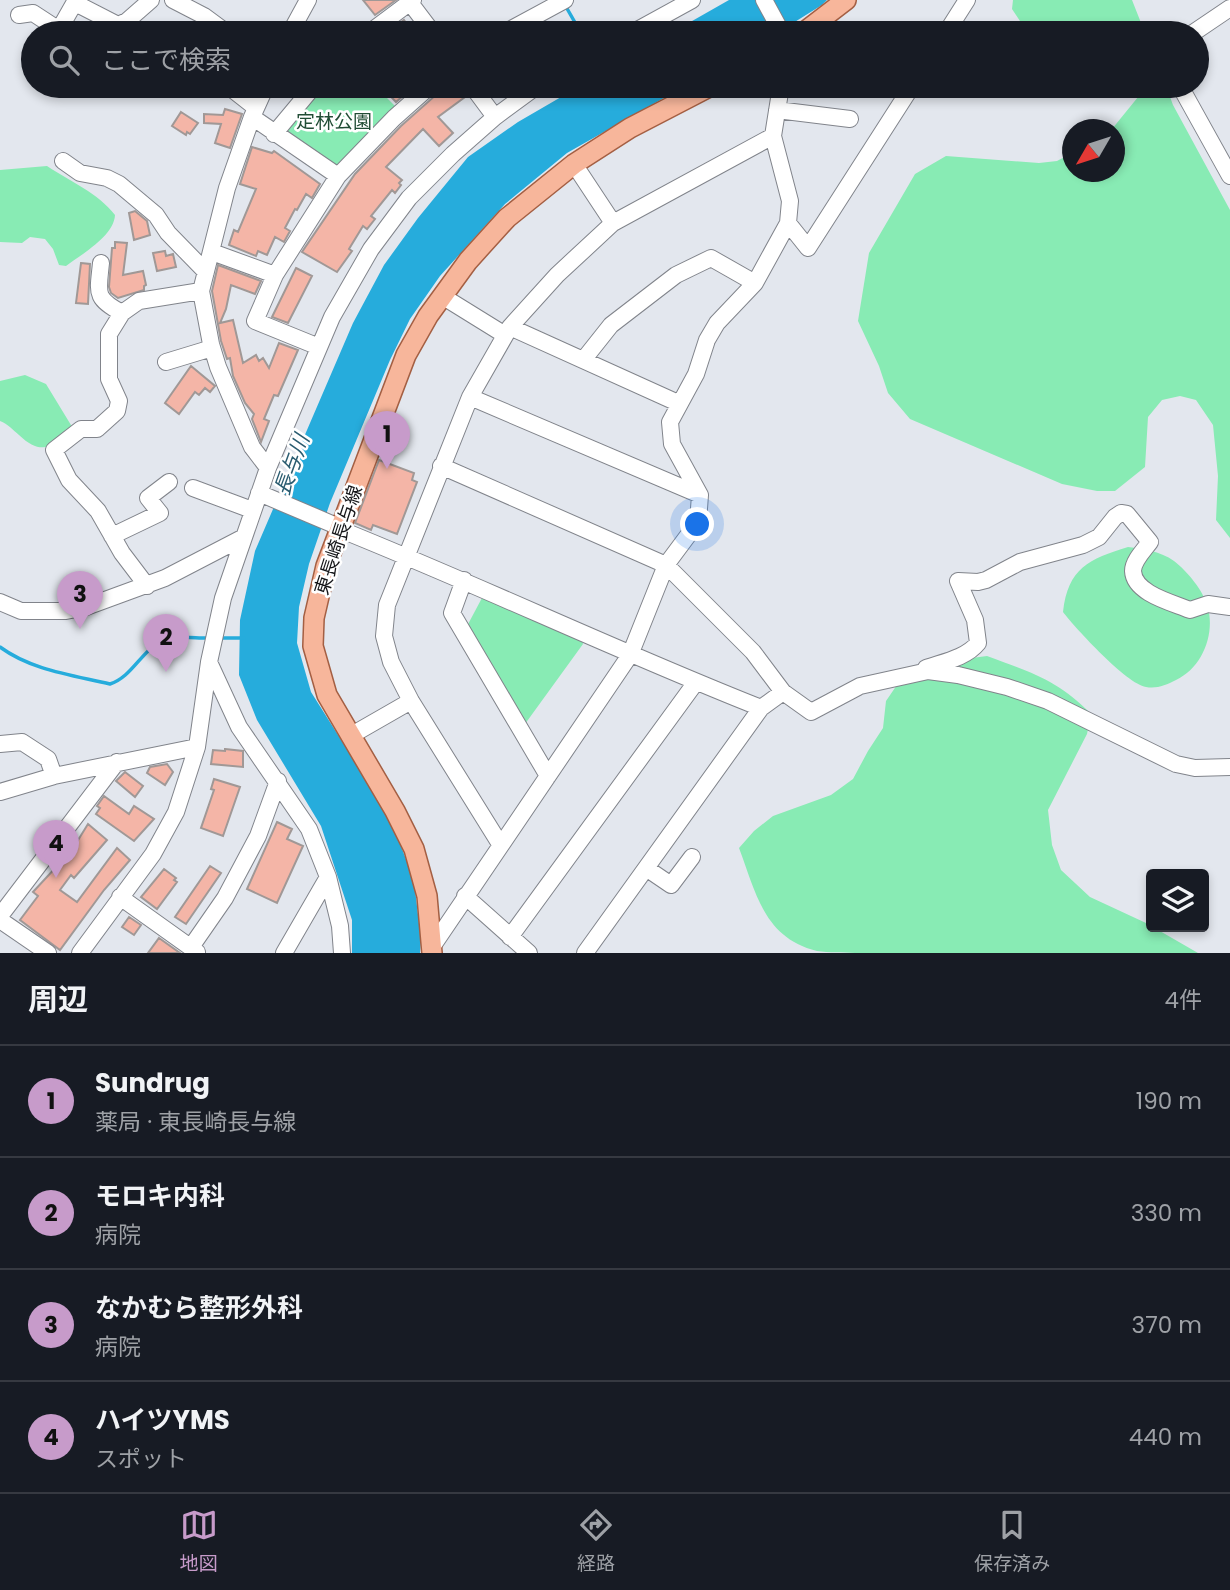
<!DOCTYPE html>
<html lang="ja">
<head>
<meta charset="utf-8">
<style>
	:root { --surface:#171b24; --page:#20242c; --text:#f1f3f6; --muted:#9ea1a6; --line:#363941; --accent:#c79bca }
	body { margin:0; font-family:Poppins,"Noto Sans JP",sans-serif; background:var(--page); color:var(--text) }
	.controls { position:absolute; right:21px; bottom:21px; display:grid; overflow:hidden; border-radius:7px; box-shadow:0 4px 10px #0003 }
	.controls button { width:63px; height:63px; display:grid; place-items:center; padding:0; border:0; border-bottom:2px solid var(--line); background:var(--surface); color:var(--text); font:35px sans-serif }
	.compass { position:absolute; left:1062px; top:119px; width:63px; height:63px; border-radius:50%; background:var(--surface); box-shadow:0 4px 10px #0003; rotate:231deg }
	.you { position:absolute; left:698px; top:525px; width:24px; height:24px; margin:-18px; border:5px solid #fff; border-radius:50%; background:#1a73e8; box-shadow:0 0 0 10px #1a73e833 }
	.badge { display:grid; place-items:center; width:46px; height:46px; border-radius:50%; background:var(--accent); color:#111; font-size:23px; font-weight:700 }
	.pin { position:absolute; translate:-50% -58px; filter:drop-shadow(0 2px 4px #0008) }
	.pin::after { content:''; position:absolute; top:37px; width:24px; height:21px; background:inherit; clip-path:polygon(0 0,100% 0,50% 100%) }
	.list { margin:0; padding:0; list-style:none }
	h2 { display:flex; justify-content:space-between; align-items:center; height:91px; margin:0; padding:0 28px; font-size:30px }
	h2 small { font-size:23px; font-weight:400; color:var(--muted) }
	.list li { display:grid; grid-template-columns:46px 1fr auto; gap:21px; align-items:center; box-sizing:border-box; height:112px; padding:0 28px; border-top:2px solid var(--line) }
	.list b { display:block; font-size:26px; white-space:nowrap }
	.list p { margin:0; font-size:23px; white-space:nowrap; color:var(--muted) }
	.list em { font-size:23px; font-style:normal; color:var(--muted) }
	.icon { flex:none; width:38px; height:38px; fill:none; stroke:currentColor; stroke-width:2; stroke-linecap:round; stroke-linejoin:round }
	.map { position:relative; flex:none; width:1230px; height:953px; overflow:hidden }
	.search { position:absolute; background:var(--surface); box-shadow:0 4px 10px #0003; left:21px; right:21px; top:21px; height:77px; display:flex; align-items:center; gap:18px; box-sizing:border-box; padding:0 24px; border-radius:38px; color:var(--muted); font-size:26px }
	.sheet { height:539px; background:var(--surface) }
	nav { display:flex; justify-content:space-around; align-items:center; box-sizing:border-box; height:98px; border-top:2px solid var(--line); background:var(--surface); font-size:19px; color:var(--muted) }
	nav a { display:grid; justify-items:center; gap:4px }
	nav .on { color:var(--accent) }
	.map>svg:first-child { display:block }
</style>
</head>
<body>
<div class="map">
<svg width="1230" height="953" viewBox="0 0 1230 953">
	<rect width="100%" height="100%" fill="#e3e7ee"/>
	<path fill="#88ebb4" d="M1013 0H1132L1145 33H1028L1012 9Z
		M322 86H350L355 91 362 86H375L396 107 338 169 286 135 287 126Z
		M1147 86H1166L1173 105 1230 210V538L1216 520 1218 476 1213 425 1196 400 1180 396 1162 400 1148 417 1145 467 1115 491H1097L1062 484 910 419 888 393 879 366 858 321 869 253 915 174 946 156 1039 163 1057 161 1072 153V172H1114V130L1112 129Z
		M47 166C71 182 98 193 115 215 114 236 82 254 66 266L59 265 53 249 45 239 30 237 22 243 0 242V170Z
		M25 375 46 384 74 430C53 446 42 457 19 435 13 430 8 424 0 421V381Z
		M1128 547C1144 549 1160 551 1174 561 1187 571 1204 591 1208 608 1215 635 1202 668 1176 680 1166 685 1157 689 1146 687 1127 684 1076 629 1063 612 1068 568 1089 559 1128 547Z
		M483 596 582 640 583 644 525 724 466 628Z
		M987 656C1030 672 1058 680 1091 714L1087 734 1048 810 1052 845 1061 870 1090 897 1146 923 1198 953H855C843 952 829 953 817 951 764 938 756 893 739 848L754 831 773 816 831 795 853 779 868 751 883 728 886 701 901 679 934 663Z"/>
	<path fill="#26acdc" d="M729 0H827L822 5 777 33H671Z
		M580 86H685L567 153 505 204 440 276 410 319 390 360 330 503 309 564 299 607 297 643 311 692 391 819 414 881 421 940 420 953H352V920L321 826 257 720 239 675 240 620 255 551 353 323 384 265 418 218 468 157 518 122Z"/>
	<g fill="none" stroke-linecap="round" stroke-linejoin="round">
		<path stroke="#26acdc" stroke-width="3.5" d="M565 5 581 33
			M222 638H244
			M0 647C31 670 72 675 110 684 132 677 141 651 162 641 175 635 192 638 207 638"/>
	</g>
	<path fill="#f4b5a7" stroke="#a09896" stroke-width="2" d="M363 0H396L375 15Z
		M404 20 414 33H386Z
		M381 86H410L412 88 396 102Z
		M440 86H457L465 97 438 117 453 133 439 146 423 129 386 167 402 180 399 183 401 185 395 193 392 190 371 216 375 219 367 229 363 226 349 249 352 251 337 272 302 252 355 174 401 126 437 94Z
		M225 109 242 114 230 148 215 143 221 124 204 123V114L223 115Z
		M181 112 198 123 190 134 187 132 186 135 172 126Z
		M252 147 272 153 274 151 320 184 312 198 306 194 297 210 295 209 285 228 290 231 284 242 275 237 267 255 258 251 256 256 229 245 234 230 238 232 256 189 240 184Z
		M135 211 147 221 150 235 134 240 129 213Z
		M115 242 127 243 123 275 143 271 146 285 144 286V290L118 298 111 293 109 287 112 248H115Z
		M165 251 166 256 173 254 176 267 157 271 153 253Z
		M81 263 90 264 88 304 76 303Z
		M218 265 261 281 255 294 231 285 226 309 220 323 233 320 243 363 256 355 259 361 263 358 269 368 279 343 298 350 278 396 274 395 264 419 269 421 261 442 252 419 254 414 245 403 233 376 230 358 227 359 221 341 212 291Z
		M296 268 312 276 288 323 272 317Z
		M191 366 215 386 210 392 205 388 199 395 195 392 179 414 165 403Z
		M379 460 414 473 412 480 417 482 397 534 373 525 371 530 355 523Z
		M225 749 243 751V767L211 764 213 750 225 751Z
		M167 764 173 772 165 785 147 773 150 767Z
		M125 772 143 786 135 797 116 781Z
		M214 779 240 787 223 836 201 828 214 790 211 789Z
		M104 796 129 814 134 806 154 819 134 841 96 814 100 808 97 806Z
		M277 822 292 829 287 839 303 846 277 903 247 889Z
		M88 824 107 840 74 878 71 875 60 890 77 902 117 848 130 860 104 890 60 950 20 920 38 896 33 892 72 850Z
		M210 866 221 873 186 924 175 917Z
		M164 869 176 878 174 880 177 882 157 909 141 897Z
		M129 917 141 925 134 935 122 927Z
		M159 938 180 953H148Z"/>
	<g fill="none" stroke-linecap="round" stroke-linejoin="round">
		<g stroke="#81848b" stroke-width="18">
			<path id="minor" d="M173 0 204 16 227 33
				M408 0 433 33
				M764 0 782 33
				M75 3 118 25 127 21 151 0
				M19 15 33 13 59 30 76 0
				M290 33 308 0
				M369 33 413 0
				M504 33 565 0
				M632 33 692 0
				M946 33 967 0
				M1193 33 1230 8
				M228 86 256 108
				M266 86 252 117 227 188 201 291 211 344 218 367 252 447 268 468
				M472 86 495 117
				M1180 86 1230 176
				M777 110 850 119
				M252 117 338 176
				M274 134 314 86
				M63 161 80 173 107 178 119 184 156 215 168 233 206 272
				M574 164 613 223
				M788 223 808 248 912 86
				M212 252 275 275
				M101 263C98 293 94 298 122 313
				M442 296 505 335
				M510 327 678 403
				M319 347 255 321 275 275 338 176 394 118 430 86
				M584 359 611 325 676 275 711 258 755 283
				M166 362 212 348
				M470 397 700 495
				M441 466 666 565 753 652 783 692 811 712 860 686 928 671 958 675 1007 687 1048 701 1176 764 1195 768 1230 767
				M193 488 252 510
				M259 493 332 524 339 529C481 586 619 652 761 708
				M112 536 160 513 148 498 169 482
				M464 580 452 613 548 776
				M147 586 122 553 98 511 69 480 54 450 81 429H97L117 411 119 401 109 379V334L122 313 139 301 201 291
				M0 602 21 611H66L86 607 165 578 242 538
				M209 662 239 727 309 829 328 877 340 926 342 953
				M926 668C943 662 966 658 978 643L975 620 958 581 978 582 986 580 1020 562 1083 545 1099 537 1115 517 1121 513 1127 514 1150 542C1144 550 1133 561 1133 571 1134 594 1174 603 1190 610L1208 604 1230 607
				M350 736 411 701
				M0 744 22 742 48 759 54 776
				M0 792 54 776 197 747
				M500 844 411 701 391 662 384 636 387 605 470 397 510 327 557 275 613 223 773 136
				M646 868 671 885 692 857
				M465 896 529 953
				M120 897 197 952
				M0 916 117 762
				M0 920 48 953
				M510 937 696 682
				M191 947 225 898 258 836 278 781
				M432 947 630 655 666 565 698 522 700 495 672 444 670 422 696 374 707 340 717 323 755 283 788 223 790 201 773 136 781 86
				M80 953 153 854 176 812 197 747 209 662 223 598 268 468 332 317 371 249 409 198 453 154 495 117 537 86
				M284 953 328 877
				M585 953 761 708 783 692"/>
		</g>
		<g stroke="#a45f43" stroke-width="22">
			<path id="major" d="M803 33 846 0
				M432 953 427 896 414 849 395 811 327 695 313 646 314 618 326 566 406 355 428 316 468 261 507 218 574 164 630 128 711 86"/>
		</g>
		<use href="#minor" stroke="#fff" stroke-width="16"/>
		<use href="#major" stroke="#f7b69b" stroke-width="19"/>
	</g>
	<g text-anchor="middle" stroke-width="5" stroke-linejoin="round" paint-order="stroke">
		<g font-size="19" fill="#224d36" stroke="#fff">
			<text x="334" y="128">定林公園</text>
		</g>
		<g font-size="19" fill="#151619" stroke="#fff">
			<text transform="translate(338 540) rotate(-72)" y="7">東長崎長与線</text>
		</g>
		<g font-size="21" font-style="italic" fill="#2a5c70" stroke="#fff">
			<text transform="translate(292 465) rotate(-70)" y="7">長与川</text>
		</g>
	</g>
</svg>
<div class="controls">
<button><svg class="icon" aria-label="layers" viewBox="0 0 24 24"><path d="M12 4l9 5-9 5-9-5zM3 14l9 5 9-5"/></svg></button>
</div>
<svg class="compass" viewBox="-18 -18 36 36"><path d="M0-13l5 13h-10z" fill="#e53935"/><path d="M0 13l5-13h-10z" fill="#9ea1a6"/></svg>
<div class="you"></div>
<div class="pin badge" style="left:387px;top:469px">1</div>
<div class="pin badge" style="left:166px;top:672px">2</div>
<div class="pin badge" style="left:80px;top:629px">3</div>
<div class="pin badge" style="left:56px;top:878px">4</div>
<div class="search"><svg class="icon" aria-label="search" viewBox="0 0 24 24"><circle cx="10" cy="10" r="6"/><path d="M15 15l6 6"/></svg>ここで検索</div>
</div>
<section class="sheet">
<h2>周辺<small>4件</small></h2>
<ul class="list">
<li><span class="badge">1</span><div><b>Sundrug</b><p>薬局 · 東長崎長与線</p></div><em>190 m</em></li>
<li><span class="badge">2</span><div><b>モロキ内科</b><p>病院</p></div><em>330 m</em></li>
<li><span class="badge">3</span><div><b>なかむら整形外科</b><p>病院</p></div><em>370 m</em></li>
<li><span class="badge">4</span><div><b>ハイツYMS</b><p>スポット</p></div><em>440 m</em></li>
</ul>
</section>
<nav>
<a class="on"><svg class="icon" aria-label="map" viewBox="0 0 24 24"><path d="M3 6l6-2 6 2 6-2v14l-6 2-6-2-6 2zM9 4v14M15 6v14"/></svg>地図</a>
<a><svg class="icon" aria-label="directions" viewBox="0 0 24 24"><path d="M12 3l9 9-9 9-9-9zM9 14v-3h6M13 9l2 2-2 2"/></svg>経路</a>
<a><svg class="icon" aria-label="saved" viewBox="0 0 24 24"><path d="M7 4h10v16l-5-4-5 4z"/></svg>保存済み</a>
</nav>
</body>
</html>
